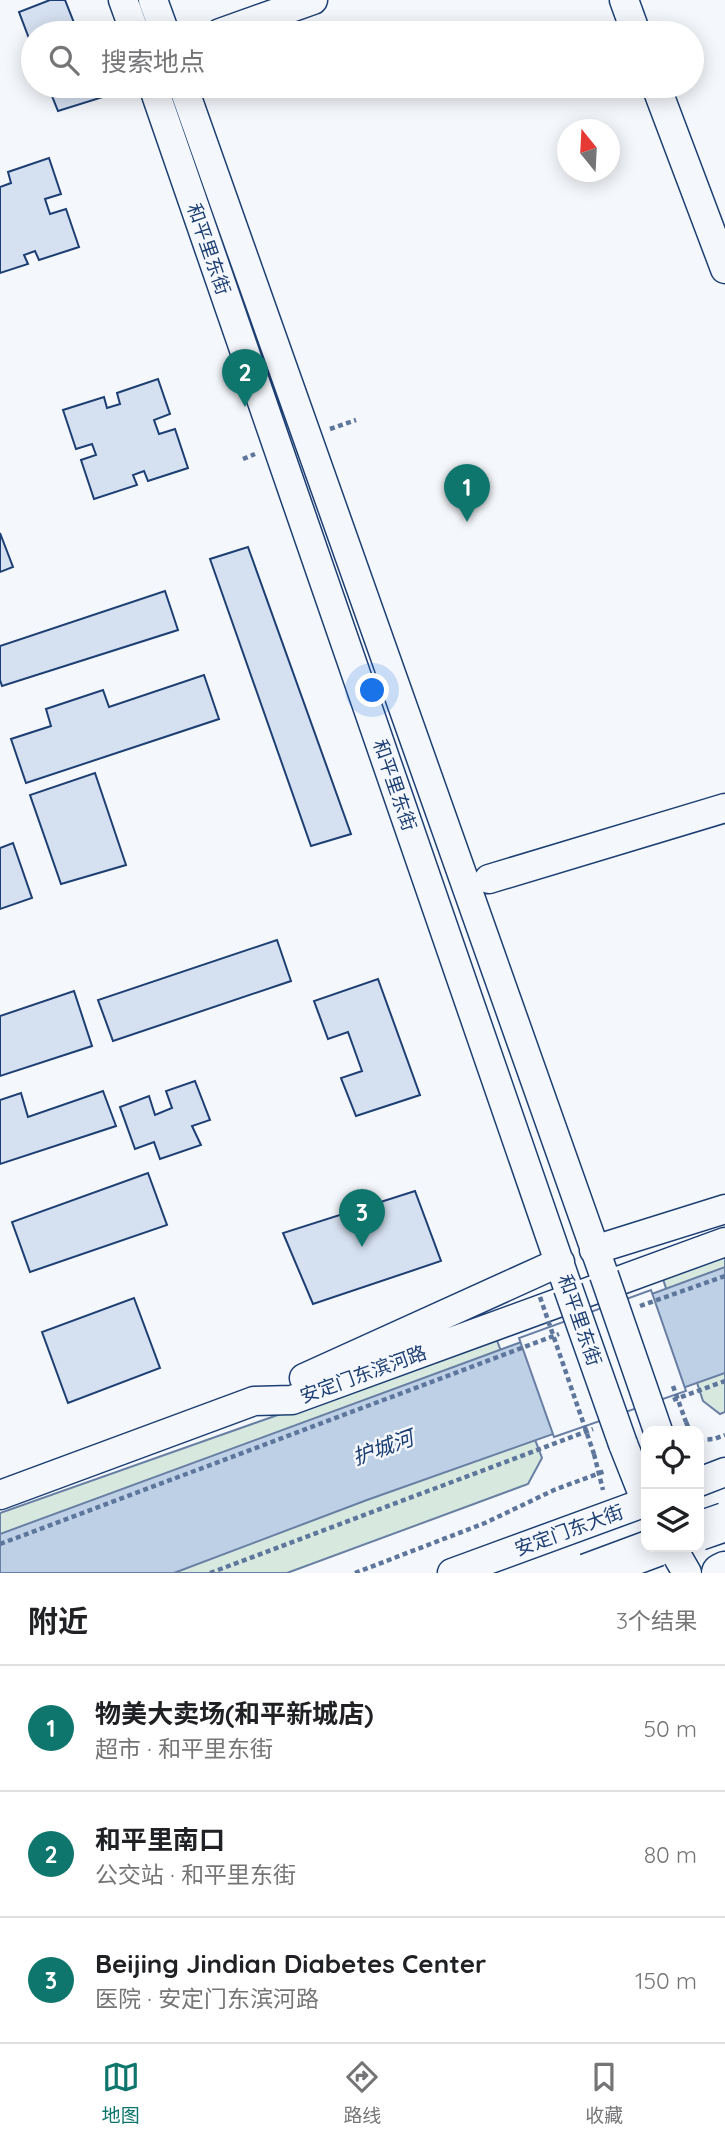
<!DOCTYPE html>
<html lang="zh">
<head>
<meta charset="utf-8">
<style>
	:root { --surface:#fff; --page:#f2f2f2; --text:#202124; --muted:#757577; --line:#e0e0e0; --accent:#0f766e }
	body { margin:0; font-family:Quicksand,"Noto Sans SC",sans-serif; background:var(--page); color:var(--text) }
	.controls { position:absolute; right:21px; bottom:21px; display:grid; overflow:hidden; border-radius:14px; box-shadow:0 4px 18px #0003 }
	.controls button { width:63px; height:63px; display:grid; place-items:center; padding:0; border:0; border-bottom:2px solid var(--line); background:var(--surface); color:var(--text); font:35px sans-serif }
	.compass { position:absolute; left:557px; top:119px; width:63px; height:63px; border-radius:50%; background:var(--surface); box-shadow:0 4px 18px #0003; rotate:342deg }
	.you { position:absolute; left:373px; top:691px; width:24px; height:24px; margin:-18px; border:5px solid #fff; border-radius:50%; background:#1a73e8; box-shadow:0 0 0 10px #1a73e833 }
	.badge { display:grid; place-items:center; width:46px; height:46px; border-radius:50%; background:var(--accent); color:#fff; font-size:23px; font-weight:700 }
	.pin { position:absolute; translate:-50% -58px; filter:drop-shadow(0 2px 4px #0008) }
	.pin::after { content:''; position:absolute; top:37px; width:24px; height:21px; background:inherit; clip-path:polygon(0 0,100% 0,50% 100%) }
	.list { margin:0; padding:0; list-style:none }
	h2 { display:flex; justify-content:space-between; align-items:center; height:91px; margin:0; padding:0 28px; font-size:30px }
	h2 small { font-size:23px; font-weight:400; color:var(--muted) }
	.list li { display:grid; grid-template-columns:46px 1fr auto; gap:21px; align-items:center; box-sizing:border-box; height:126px; padding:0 28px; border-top:2px solid var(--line) }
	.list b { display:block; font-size:26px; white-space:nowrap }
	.list p { margin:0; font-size:23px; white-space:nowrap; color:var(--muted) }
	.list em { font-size:23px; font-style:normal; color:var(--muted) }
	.icon { flex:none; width:38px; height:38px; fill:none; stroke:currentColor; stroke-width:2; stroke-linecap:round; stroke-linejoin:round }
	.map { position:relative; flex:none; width:725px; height:1573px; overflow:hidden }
	.search { position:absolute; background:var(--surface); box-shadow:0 4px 18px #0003; left:21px; right:21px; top:21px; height:77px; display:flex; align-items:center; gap:18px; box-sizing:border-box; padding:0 24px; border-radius:38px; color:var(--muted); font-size:26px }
	.sheet { height:469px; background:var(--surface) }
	nav { display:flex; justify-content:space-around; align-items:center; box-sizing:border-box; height:98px; border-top:2px solid var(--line); background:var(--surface); font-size:19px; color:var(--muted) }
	nav a { display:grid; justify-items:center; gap:4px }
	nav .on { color:var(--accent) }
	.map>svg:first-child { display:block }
</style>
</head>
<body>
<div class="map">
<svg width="725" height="1573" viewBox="0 0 725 1573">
	<rect width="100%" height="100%" fill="#f4f7fb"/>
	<path fill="#d7e8df" stroke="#687fa3" stroke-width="2" d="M725 1257V1412L720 1414 703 1401 663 1279Z
		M496 1338 542 1458 528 1484 287 1573H0V1513Z"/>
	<path fill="#bed0e5" stroke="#687fa3" stroke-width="2" d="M725 1267V1373L367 1500 174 1573H0V1534Z"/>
	<path fill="#f4f7fb" stroke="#687fa3" stroke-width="2" d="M651 1290 686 1391 554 1437 519 1338Z"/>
	<path fill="#d5e0f0" stroke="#1d3f73" stroke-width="2" d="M50 0H65L78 33H33V49L19 12Z
		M48 86H98L103 97 58 111Z
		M49 158 61 194 45 199 50 214 66 209 79 247 39 260 35 251 24 255 28 264 0 273V187L11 183 8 172Z
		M158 379 170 414 154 420 159 434 175 429 188 468 148 481 144 471 133 475 137 485 94 499 81 460 96 455 92 444 76 449 63 410 104 397 107 408 120 404 117 393Z
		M0 533 13 567 0 572Z
		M248 547 351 834 311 846 210 559Z
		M165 591 178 630 2 686 0 680V646Z
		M204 675 219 719 26 783 11 739 51 726 46 709 103 690 109 707Z
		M95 773 126 865 61 884 30 795Z
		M13 843 32 898 0 909V848Z
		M277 940 291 981 113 1041 98 1000Z
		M378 979 420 1095 356 1116 341 1078 362 1071 348 1032 328 1039 314 1001Z
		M74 991 92 1046 0 1076V1016Z
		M195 1081 210 1120 192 1126 201 1145 160 1159 154 1142 135 1149 120 1107 149 1096 155 1115 172 1108 166 1091Z
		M103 1091 116 1126 0 1164V1100L21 1093 28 1117Z
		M148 1173 167 1225 30 1272 12 1222Z
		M415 1191 441 1261 313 1304 283 1233Z
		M134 1298 160 1368 68 1403 42 1332Z"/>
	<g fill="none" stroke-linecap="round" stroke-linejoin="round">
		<g stroke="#1d3f73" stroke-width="31">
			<path id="minor" d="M123 0 135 33
				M153 0 165 33
				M624 0 636 33
				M220 33 313 0
				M153 86 568 1288
				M183 86 604 1275
				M656 86 725 269
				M489 879 725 808
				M594 1250 725 1209
				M304 1378 560 1262
				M623 1444 646 1502
				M699 1482 725 1472
				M0 1495 254 1401 292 1400 725 1242
				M672 1547 687 1573
				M452 1573 646 1502"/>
		</g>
		<g stroke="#1d3f73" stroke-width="41">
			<path id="highway" d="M721 1573 725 1571"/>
		</g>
		<path stroke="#5e769c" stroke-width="4.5" stroke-dasharray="5 3.5" stroke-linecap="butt" d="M330 429 356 420
			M243 459 255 454
			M640 1306 725 1276
			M673 1400 725 1381
			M686 1422 690 1431
			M699 1440 714 1439 725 1435
			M594 1454 603 1490
			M0 1544 559 1334
			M210 1573 593 1429
			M355 1573 485 1523 554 1490 605 1471"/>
		<use href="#minor" stroke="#f4f7fb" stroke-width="28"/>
		<use href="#highway" stroke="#f4f7fb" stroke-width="38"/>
		<g stroke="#1d3f73" stroke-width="31" stroke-linecap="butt">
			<path id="minor-bridge" d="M604 1275 658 1431
				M568 1288 623 1444"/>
		</g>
		<g stroke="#1d3f73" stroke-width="41" stroke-linecap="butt">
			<path id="highway-bridge" d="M699 1531 725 1522
				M587 1573 657 1547"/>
		</g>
		<path stroke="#5e769c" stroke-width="4.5" stroke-dasharray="5 3.5" stroke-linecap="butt" d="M540 1297 594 1454
			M673 1386 686 1422"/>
		<use href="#minor-bridge" stroke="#f4f7fb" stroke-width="28"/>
		<use href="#highway-bridge" stroke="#f4f7fb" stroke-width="38"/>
	</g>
	<g text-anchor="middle" stroke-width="5" stroke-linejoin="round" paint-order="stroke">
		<g font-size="19" fill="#1d3f73" stroke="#f4f7fb">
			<text transform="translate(209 249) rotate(71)" y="7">和平里东街</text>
			<text transform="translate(395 785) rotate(71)" y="7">和平里东街</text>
			<text transform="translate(580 1320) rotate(71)" y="7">和平里东街</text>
			<text transform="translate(363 1374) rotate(-20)" y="7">安定门东滨河路</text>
			<text transform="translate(569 1530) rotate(-20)" y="7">安定门东大街</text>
		</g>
		<g font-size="21" font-style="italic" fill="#1d3f73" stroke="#f4f7fb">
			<text transform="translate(383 1448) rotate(-20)" y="7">护城河</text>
		</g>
	</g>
</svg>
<div class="controls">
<button><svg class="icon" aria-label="locate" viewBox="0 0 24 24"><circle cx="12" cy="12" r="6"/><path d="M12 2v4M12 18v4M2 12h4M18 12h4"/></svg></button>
<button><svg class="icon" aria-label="layers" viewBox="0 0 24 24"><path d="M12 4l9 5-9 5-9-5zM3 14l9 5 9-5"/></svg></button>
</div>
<svg class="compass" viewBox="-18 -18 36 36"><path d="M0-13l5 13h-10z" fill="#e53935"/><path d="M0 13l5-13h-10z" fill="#757577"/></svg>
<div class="you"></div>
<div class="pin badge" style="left:467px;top:522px">1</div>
<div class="pin badge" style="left:245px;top:407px">2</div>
<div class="pin badge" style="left:362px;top:1247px">3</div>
<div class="search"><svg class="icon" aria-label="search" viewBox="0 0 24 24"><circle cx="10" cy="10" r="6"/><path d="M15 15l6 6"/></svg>搜索地点</div>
</div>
<section class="sheet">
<h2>附近<small>3个结果</small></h2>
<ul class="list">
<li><span class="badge">1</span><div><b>物美大卖场(和平新城店)</b><p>超市 · 和平里东街</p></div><em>50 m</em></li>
<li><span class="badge">2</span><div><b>和平里南口</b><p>公交站 · 和平里东街</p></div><em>80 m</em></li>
<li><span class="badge">3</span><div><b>Beijing Jindian Diabetes Center</b><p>医院 · 安定门东滨河路</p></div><em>150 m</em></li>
</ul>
</section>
<nav>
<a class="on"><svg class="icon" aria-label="map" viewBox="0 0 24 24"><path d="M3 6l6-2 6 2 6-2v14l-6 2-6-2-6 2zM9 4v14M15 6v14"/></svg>地图</a>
<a><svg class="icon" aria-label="directions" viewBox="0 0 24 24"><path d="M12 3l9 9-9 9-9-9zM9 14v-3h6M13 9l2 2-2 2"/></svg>路线</a>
<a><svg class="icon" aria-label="saved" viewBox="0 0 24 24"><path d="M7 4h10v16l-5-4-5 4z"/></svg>收藏</a>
</nav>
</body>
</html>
